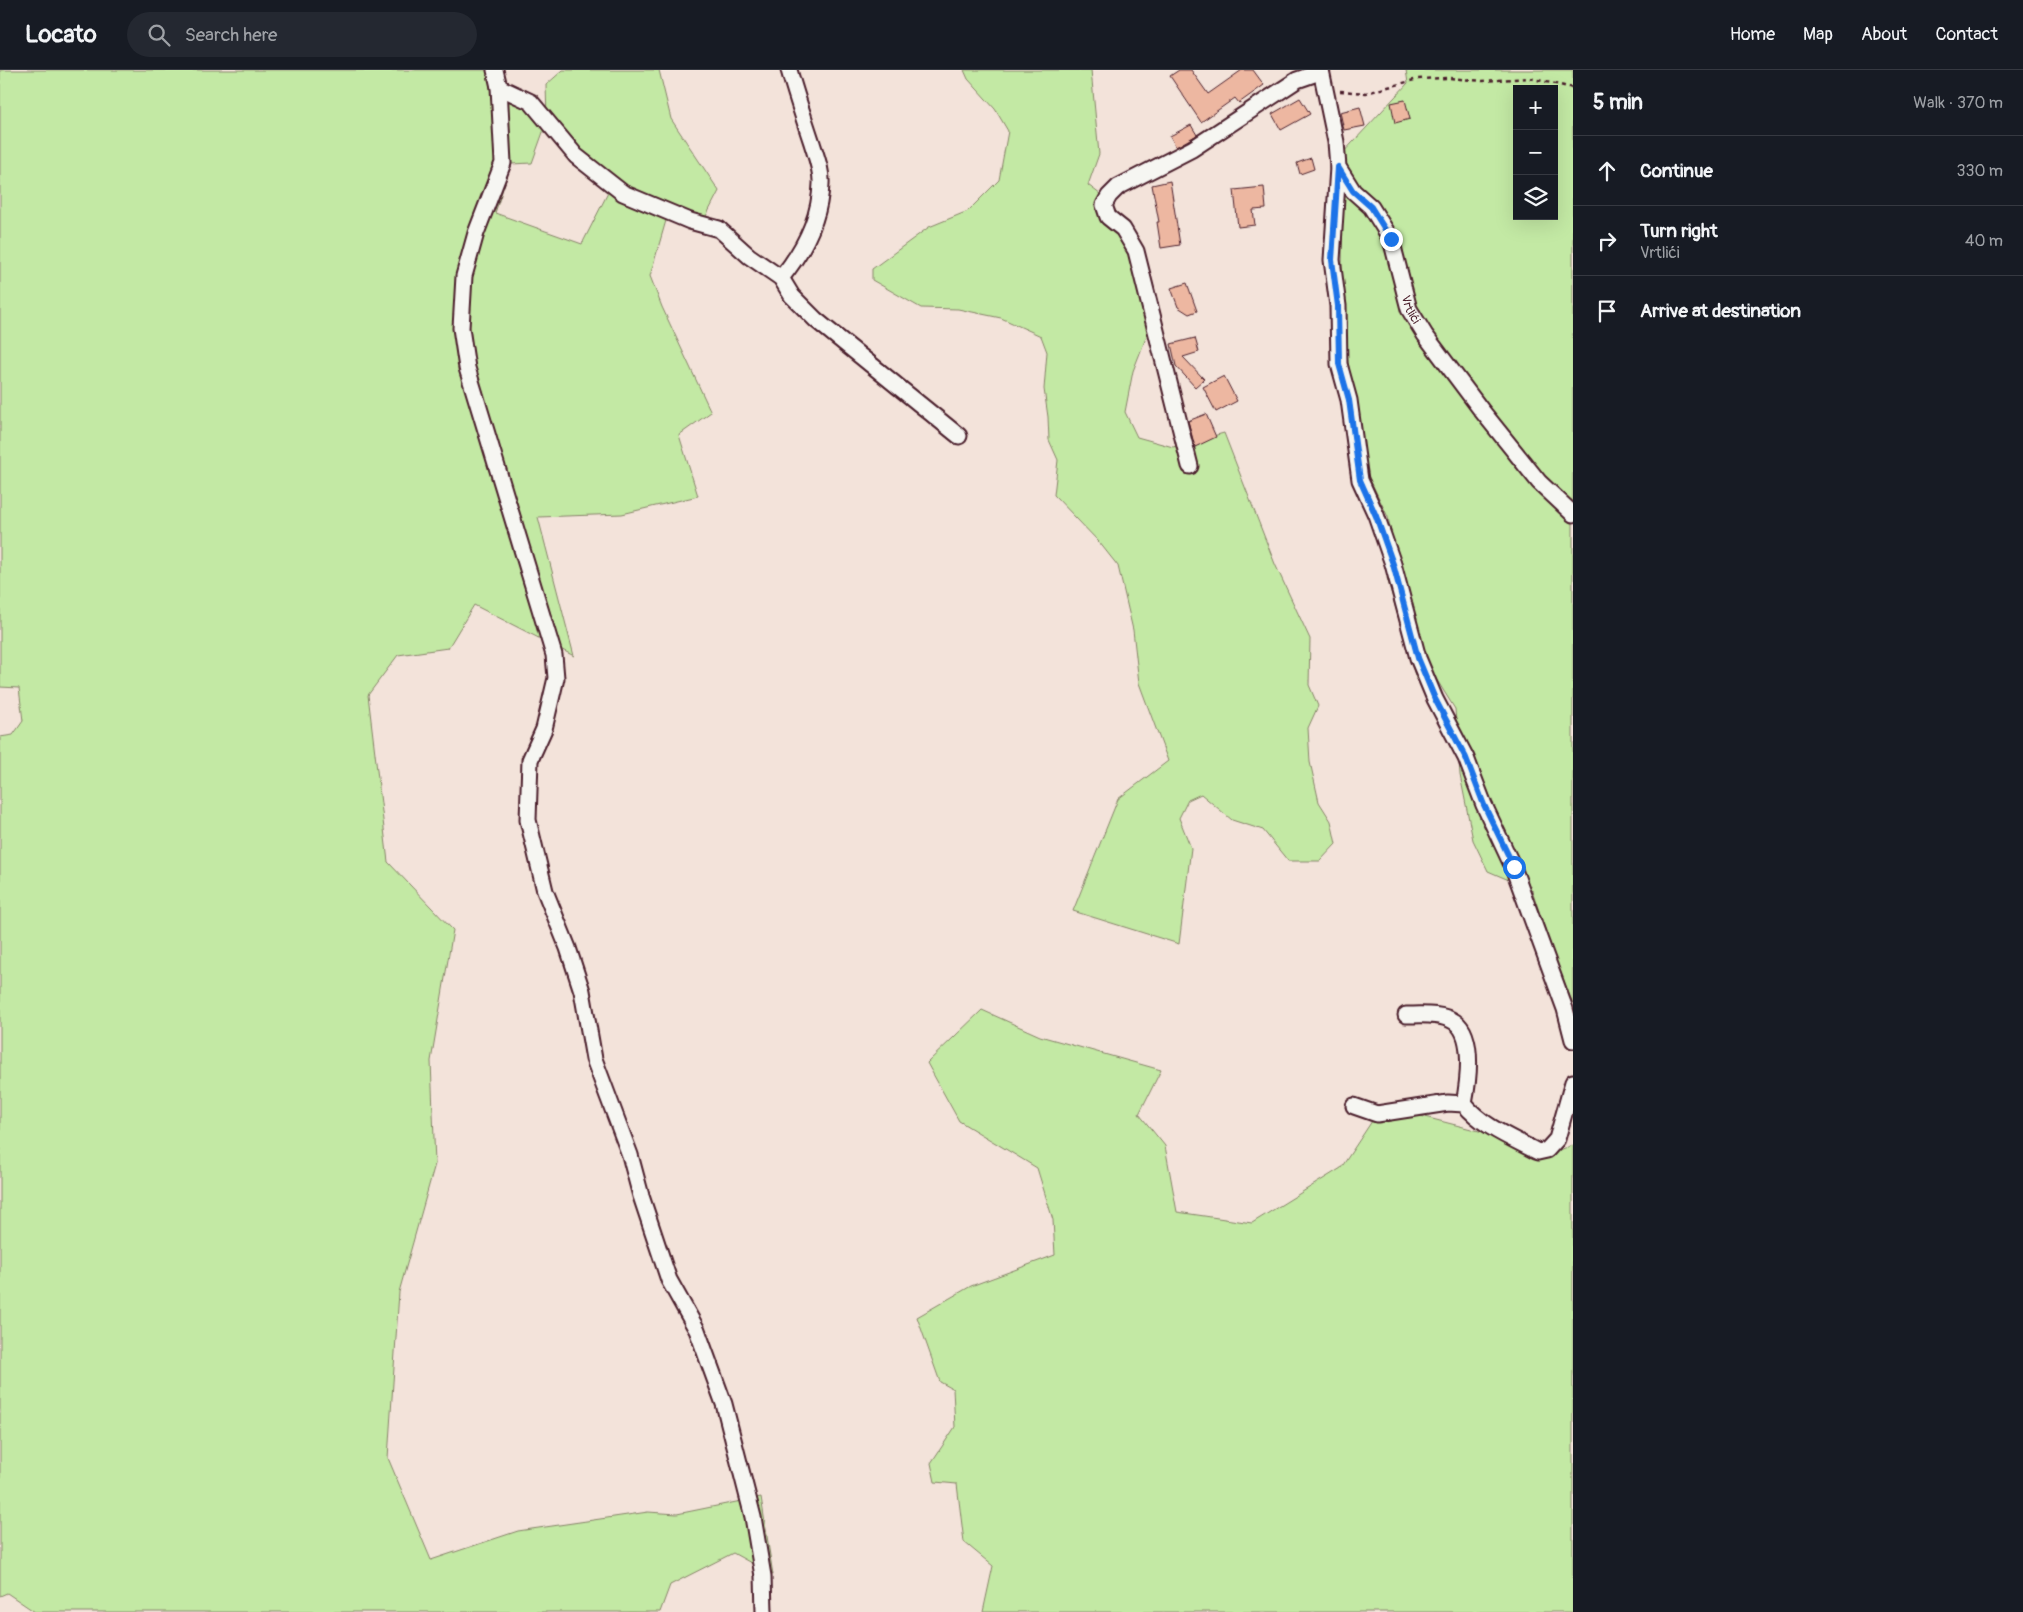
<!DOCTYPE html>
<html lang="en">
<head>
<meta charset="utf-8">
<style>
	:root { --surface:#171b24; --page:#242831; --text:#f1f3f6; --muted:#9ea1a6; --line:#363941 }
	body { margin:0; font-family:Pangolin,sans-serif; background:var(--page); color:var(--text) }
	.controls { position:absolute; right:15px; top:15px; display:grid; overflow:hidden; border-radius:0px; box-shadow:0 5px 20px #0002 }
	.controls button { width:45px; height:45px; display:grid; place-items:center; padding:0; border:0; border-bottom:1px solid var(--line); background:var(--surface); color:var(--text); font:25px sans-serif }
	.stop { position:absolute; width:15px; height:15px; margin:-11px; border:4px solid #1a73e8; border-radius:50%; background:#fff }
	.stop.end { background:#1a73e8; border-color:#fff; box-shadow:0 1px 5px #0008 }
	.list { margin:0; padding:0; list-style:none }
	h2 { display:flex; justify-content:space-between; align-items:center; height:65px; margin:0; padding:0 20px; font-size:21px }
	h2 small { font-size:16px; font-weight:400; color:var(--muted) }
	.list li { display:grid; grid-template-columns:32px 1fr auto; gap:15px; align-items:center; box-sizing:border-box; height:70px; padding:0 20px; border-top:1px solid var(--line) }
	.list b { display:block; font-size:19px; white-space:nowrap }
	.list p { margin:0; font-size:16px; white-space:nowrap; color:var(--muted) }
	.list em { font-size:16px; font-style:normal; color:var(--muted) }
	.icon { flex:none; width:28px; height:28px; fill:none; stroke:currentColor; stroke-width:2; stroke-linecap:round; stroke-linejoin:round }
	.map { position:relative; flex:none; width:1573px; height:1542px; overflow:hidden }
	header { display:flex; align-items:center; gap:30px; box-sizing:border-box; height:70px; padding:0 25px; background:var(--surface); border-bottom:1px solid var(--line) }
	header strong { font-size:24px }
	nav { display:flex; gap:28px; margin-inline-start:auto; font-size:18px }
	.search { width:350px; height:45px; background:var(--page); display:flex; align-items:center; gap:12px; box-sizing:border-box; padding:0 18px; border-radius:28px; color:var(--muted); font-size:19px }
	main { display:flex }
	aside { flex:1; background:var(--surface) }
	.map>svg:first-child { display:block }
</style>
</head>
<body>
<header>
<strong>Locato</strong>
<div class="search"><svg class="icon" aria-label="search" viewBox="0 0 24 24"><circle cx="10" cy="10" r="6"/><path d="M15 15l6 6"/></svg>Search here</div>
<nav><a>Home</a><a>Map</a><a>About</a><a>Contact</a></nav>
</header>
<main>
<div class="map">
<svg width="1573" height="1542" viewBox="0 0 1573 1542">
	<rect width="100%" height="100%" fill="#f3e3da"/>
	<filter id="ink" filterUnits="userSpaceOnUse"><feTurbulence type="fractalNoise" baseFrequency=".02" numOctaves="2"/><feDisplacementMap in="SourceGraphic" scale="10" xChannelSelector="R" yChannelSelector="G"/><feConvolveMatrix kernelMatrix="1 2 1 2 8 2 1 2 1" color-interpolation-filters="sRGB"/></filter>
	<g filter="url(#ink)">
		<path fill="#c3e9a4" stroke="#868468" fill-rule="evenodd" d="M0 0H496L498 7 527 26 547 49 546 15 563 0H659L671 49 719 121 704 150 667 147 650 206 662 237 711 342 679 365 698 426 622 444 538 447 574 586 474 535 448 578 398 585 368 625 388 792 453 860 431 991 435 1094 399 1222 388 1388 431 1490 518 1461 648 1442 677 1444 761 1427 773 1505 733 1483 670 1515 660 1542H35L7 1523 0 1526V667L13 665 23 651 19 618 0 617ZM547 51 614 111 582 174 495 143 511 94 532 93Z
			M964 0H1091L1099 84 1088 115 1109 131 1129 160 1149 260 1133 301 1125 342 1137 367 1173 377 1224 363 1275 494 1310 569 1309 615 1318 636 1308 658 1310 692 1319 732 1331 751 1336 774 1320 791H1288L1263 760 1232 750 1201 724 1188 730 1179 748 1191 778 1179 874 1073 841 1118 729 1168 691 1139 613 1133 560 1118 496 1099 472 1054 425 1058 390 1049 370 1048 347 1044 319 1047 282 1041 266 1001 248 958 239 921 238 872 210V199L929 157 968 141 999 110 1008 61 995 39 968 9Z
			M1406 0H1573V934L1553 883 1532 820 1488 801 1473 770 1460 705 1455 639 1435 607 1416 609 1387 508 1394 479 1388 447 1364 397 1346 278 1342 202 1343 134 1340 86 1408 13ZM1517 19H1554V146H1517Z
			M982 940 1040 966 1161 1000 1139 1044 1165 1076 1177 1142 1252 1153 1341 1098 1374 1048 1405 1042 1557 1081 1573 1075V1542H983L993 1496 964 1472 957 1414 935 1412 931 1393 955 1357 953 1319 940 1312 917 1247 971 1216 1055 1185 1053 1150 1037 1098 959 1051 927 993Z"/>
		<path fill="#edb7a1" stroke="#4a1f2b" d="M1179 0H1191L1208 24 1242 0H1253L1264 15 1239 33 1235 28 1201 52 1170 6Z
			M1300 28 1310 44 1281 60 1272 44Z
			M1405 30 1410 49 1395 53 1391 33Z
			M1360 37 1365 56 1344 60 1340 42Z
			M1191 55 1197 65 1176 77 1170 66Z
			M1311 88 1314 99 1300 104 1297 93Z
			M1170 111 1180 175 1161 178 1157 152H1159L1152 115Z
			M1264 117 1266 139 1253 140 1255 155 1238 157 1234 120Z
			M1187 213 1197 241 1189 244 1178 237 1171 218Z
			M1195 268 1199 282 1183 287 1204 309 1195 317 1176 296 1171 274Z
			M1224 306 1237 331 1216 342 1203 317Z
			M1206 344 1216 367 1195 377 1188 351Z"/>
		<g fill="none" stroke-linecap="round" stroke-linejoin="round">
			<g stroke="#4a1f2b" stroke-width="19">
				<g id="minor">
					<path d="M495 0 499 17 503 93 476 163 464 206 461 258 467 298 554 585 556 608 544 659 530 690 528 750 545 821 568 878 582 921 594 989 630 1085 641 1126 669 1210 697 1260 724 1334 753 1447 763 1506 764 1542"/>
					<path id="s1" d="M1321 0 1336 72 1338 97 1353 121 1371 137 1391 169 1409 239 1425 265 1482 341 1539 412 1573 444"/>
					<path d="M499 17 531 32 576 86 623 123 690 151 719 159 749 186 781 208 792 226 816 250 959 366"/>
					<path d="M1338 97 1332 190 1338 236 1339 294 1349 330 1360 410 1376 445 1393 494 1418 588 1435 629 1466 688 1484 735 1513 797 1565 939 1573 970"/>
					<path d="M781 208C803 181 820 149 821 114 822 101 816 86 812 73 804 49 796 25 789 0"/>
					<path d="M1190 396 1136 181 1123 159 1108 147 1104 135 1109 126 1118 117 1192 79 1297 10 1320 2"/>
					<path d="M1406 945C1422 945 1442 943 1455 952 1475 966 1468 1013 1464 1034 1483 1057 1512 1068 1538 1082L1547 1080 1557 1069 1573 1012"/>
					<path d="M1354 1036 1377 1044 1448 1033 1464 1034"/>
				</g>
			</g>
			<path stroke="#4a1f2b" stroke-width="2.5" stroke-dasharray="4 4" stroke-linecap="butt" d="M1340 21 1366 23 1418 9 1449 8 1483 11 1529 8 1573 18"/>
			<use href="#minor" stroke="#f6f6f2" stroke-width="15"/>
		</g>
	</g>
	<g fill="none" stroke-linecap="round" stroke-linejoin="round" filter="url(#ink)">
		<path stroke="#1a73e8" stroke-width="6" d="M1391 169 1371 137 1353 121 1338 97 1332 190 1338 236 1339 294 1349 330 1360 410 1376 446 1393 494 1418 588 1435 629 1466 688 1484 735 1514 797"/>
	</g>
	<g text-anchor="middle" stroke-width="5" stroke-linejoin="round" paint-order="stroke">
		<g font-size="12" fill="#4a1f2b" stroke="#f6f6f2">
			<text dy="4" stroke="none"><textPath href="#s1" startOffset="262">Vrtlići</textPath></text>
		</g>
	</g>
</svg>
<div class="controls">
<button>+</button>
<button>−</button>
<button><svg class="icon" aria-label="layers" viewBox="0 0 24 24"><path d="M12 4l9 5-9 5-9-5zM3 14l9 5 9-5"/></svg></button>
</div>
<div class="stop" style="left:1514px;top:797px"></div>
<div class="stop end" style="left:1391px;top:169px"></div>
</div>
<aside>
<h2>5 min<small>Walk · 370 m</small></h2>
<ul class="list">
<li><svg class="icon" aria-label="ahead" viewBox="0 0 24 24"><path d="M12 20V5M6 11l6-6 6 6"/></svg><div><b>Continue</b></div><em>330 m</em></li>
<li><svg class="icon" aria-label="right" viewBox="0 0 24 24"><path d="M7 20v-9h11M14 6l5 5-5 5"/></svg><div><b>Turn right</b><p>Vrtlići</p></div><em>40 m</em></li>
<li><svg class="icon" aria-label="arrive" viewBox="0 0 24 24"><path d="M6 21V4h12l-3 4 3 4H6"/></svg><div><b>Arrive at destination</b></div></li>
</ul>
</aside>
</main>
</body>
</html>
